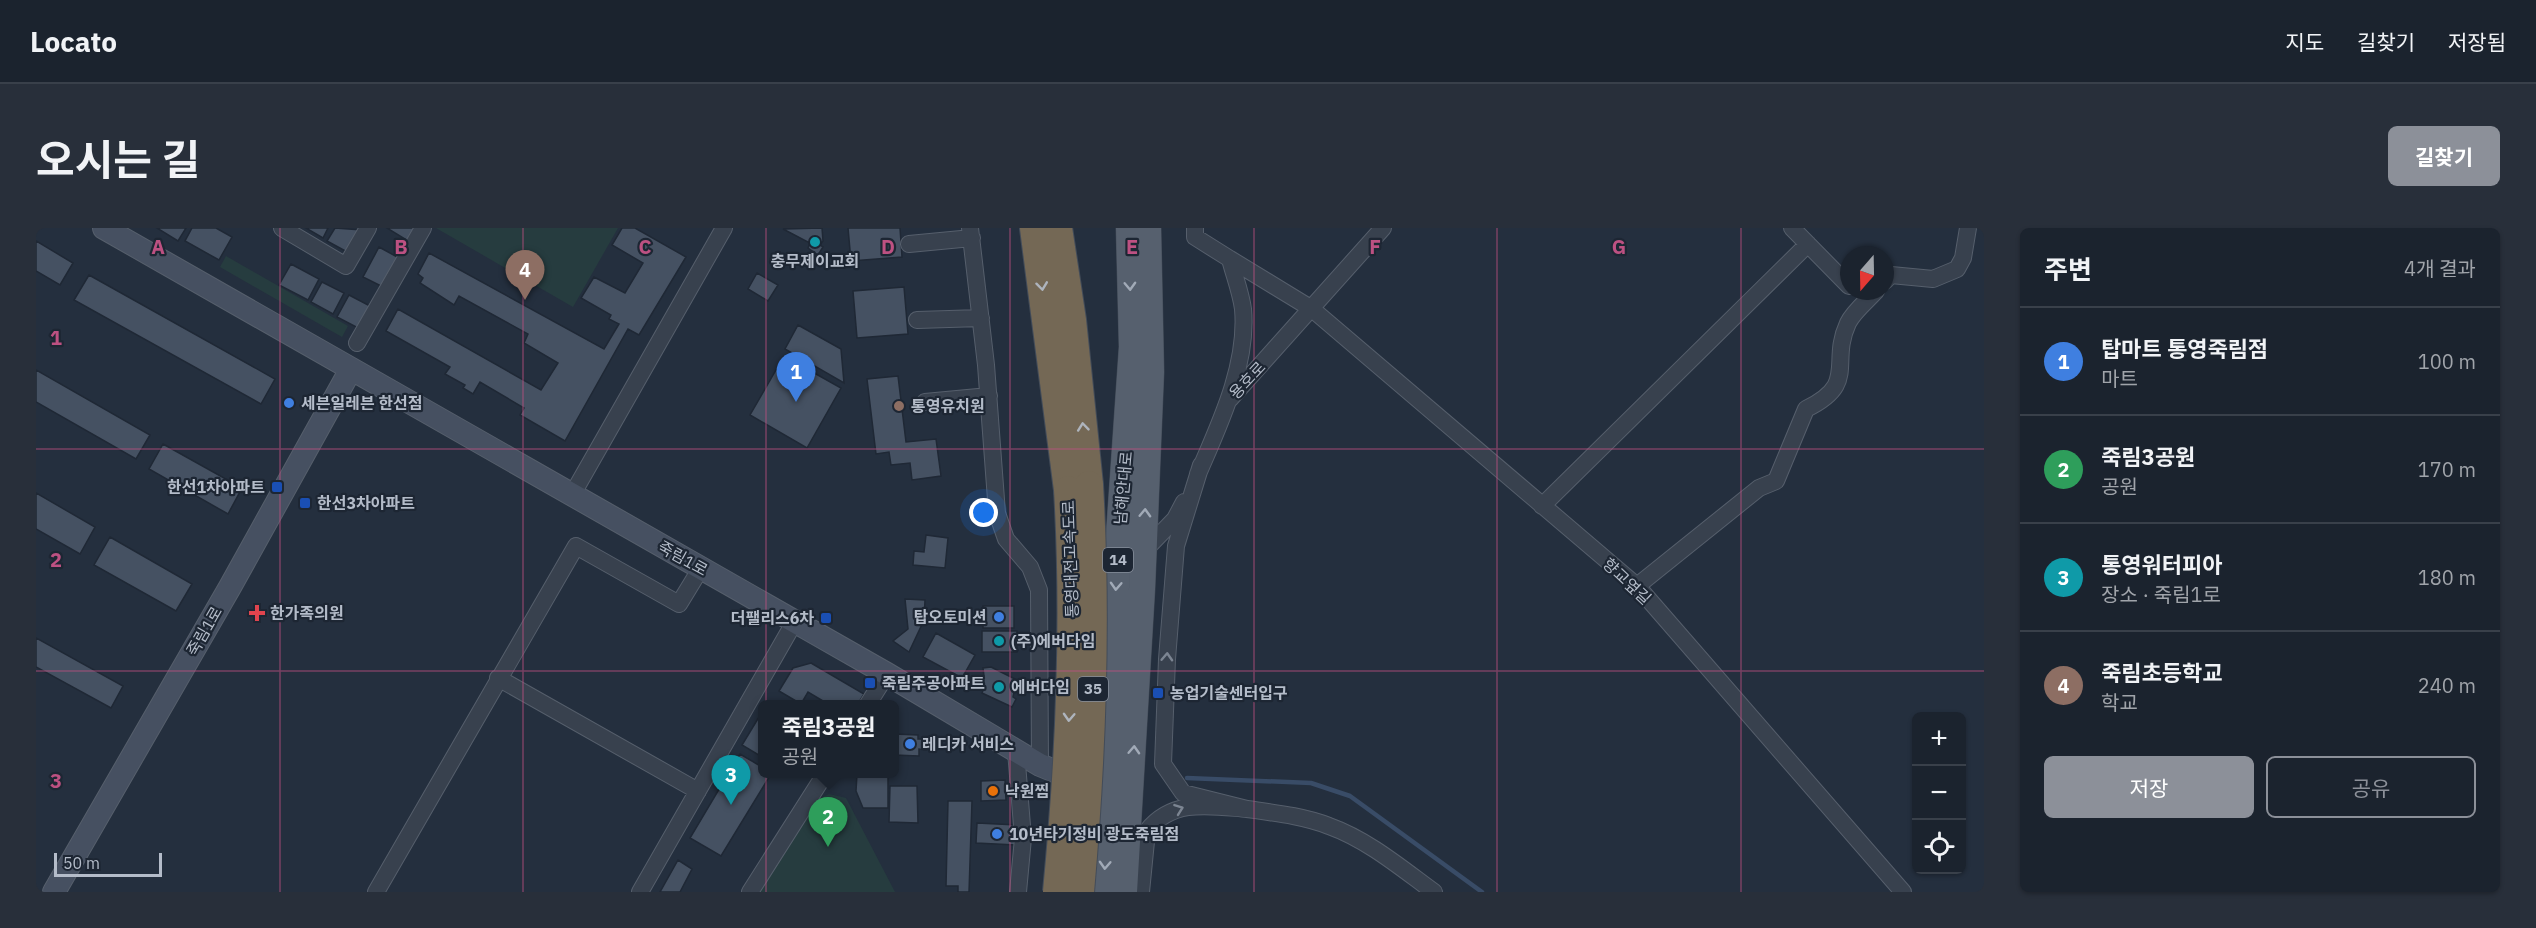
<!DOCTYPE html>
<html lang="ko">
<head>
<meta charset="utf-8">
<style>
	:root { --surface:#1b232e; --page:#282f3a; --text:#f1f3f6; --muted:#a0a4aa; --line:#39404a; --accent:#8c9099 }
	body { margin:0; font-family:"IBM Plex Sans","Noto Sans KR",sans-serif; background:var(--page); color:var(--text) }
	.controls { position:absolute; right:18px; bottom:18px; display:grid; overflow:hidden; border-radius:9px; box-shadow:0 2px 4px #0004 }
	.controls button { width:54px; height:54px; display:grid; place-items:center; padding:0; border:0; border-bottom:2px solid var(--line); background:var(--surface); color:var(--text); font:30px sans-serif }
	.compass { position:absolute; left:1804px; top:18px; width:54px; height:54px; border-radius:50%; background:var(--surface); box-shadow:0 2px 4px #0004; rotate:200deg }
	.scale { position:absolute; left:18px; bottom:15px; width:108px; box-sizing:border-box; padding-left:6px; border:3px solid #b4bcc9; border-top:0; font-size:16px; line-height:21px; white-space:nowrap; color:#b4bcc9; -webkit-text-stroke:4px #1d2633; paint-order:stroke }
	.you { position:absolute; left:948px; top:285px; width:21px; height:21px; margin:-15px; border:4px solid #fff; border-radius:50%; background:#1a73e8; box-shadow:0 0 0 9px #1a73e833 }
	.badge { display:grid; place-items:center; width:39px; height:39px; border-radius:50%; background:var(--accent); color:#fff; font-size:20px; font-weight:700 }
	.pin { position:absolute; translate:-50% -50px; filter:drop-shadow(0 2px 3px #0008) }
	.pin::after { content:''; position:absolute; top:32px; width:21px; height:18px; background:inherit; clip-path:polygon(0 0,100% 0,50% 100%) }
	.popup { position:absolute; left:722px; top:472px; width:141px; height:78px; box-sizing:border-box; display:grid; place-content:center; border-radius:9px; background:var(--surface); filter:drop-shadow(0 2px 4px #0005); font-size:20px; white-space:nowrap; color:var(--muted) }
	.popup b { font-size:22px; color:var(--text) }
	.popup::after { content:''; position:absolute; left:50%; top:100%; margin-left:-12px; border:12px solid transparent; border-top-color:var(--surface) }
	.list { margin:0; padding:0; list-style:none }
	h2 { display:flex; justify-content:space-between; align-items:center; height:78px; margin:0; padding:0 24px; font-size:26px }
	h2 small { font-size:20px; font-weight:400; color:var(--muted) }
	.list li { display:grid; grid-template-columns:39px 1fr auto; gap:18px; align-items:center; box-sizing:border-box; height:108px; padding:0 24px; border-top:2px solid var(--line) }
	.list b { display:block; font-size:22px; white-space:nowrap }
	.list p { margin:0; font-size:20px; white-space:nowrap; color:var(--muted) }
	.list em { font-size:20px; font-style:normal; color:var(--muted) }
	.actions { display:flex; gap:12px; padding:18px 24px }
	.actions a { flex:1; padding:14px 0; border:2px solid var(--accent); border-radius:9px; text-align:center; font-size:21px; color:var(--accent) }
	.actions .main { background:var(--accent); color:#fff }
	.icon { flex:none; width:33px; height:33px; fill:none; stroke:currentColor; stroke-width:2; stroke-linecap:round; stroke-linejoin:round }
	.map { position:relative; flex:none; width:1948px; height:664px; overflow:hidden; border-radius:9px }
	header { display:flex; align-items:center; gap:36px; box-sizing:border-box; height:84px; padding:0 30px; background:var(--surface); border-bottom:2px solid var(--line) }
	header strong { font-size:28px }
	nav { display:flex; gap:33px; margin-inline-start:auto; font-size:21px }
	.intro { display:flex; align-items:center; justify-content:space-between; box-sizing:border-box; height:144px; padding:0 36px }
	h1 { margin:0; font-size:42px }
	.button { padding:15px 27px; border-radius:9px; background:var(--accent); color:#fff; font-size:21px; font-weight:700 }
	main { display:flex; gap:36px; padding:0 36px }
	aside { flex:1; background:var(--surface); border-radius:9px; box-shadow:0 2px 4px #0004 }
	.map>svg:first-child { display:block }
</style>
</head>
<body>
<header>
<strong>Locato</strong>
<nav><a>지도</a><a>길찾기</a><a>저장됨</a></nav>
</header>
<div class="intro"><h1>오시는 길</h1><a class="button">길찾기</a></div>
<main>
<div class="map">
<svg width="1948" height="664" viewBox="0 0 1948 664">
	<rect width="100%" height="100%" fill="#242f3e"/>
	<path fill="#263c3f" d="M400 0H582L537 79Z
		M190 28 312 98 306 109 184 39Z
		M793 566 810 570 859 664H722L779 573Z"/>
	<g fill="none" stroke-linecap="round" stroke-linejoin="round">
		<path stroke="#394c67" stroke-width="4.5" d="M1151 550 1275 555 1314 568 1446 664"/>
	</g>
	<path fill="#455162" stroke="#1f2835" stroke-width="1.5" d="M121 0H150L142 13Z
		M156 0H180L196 9 183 32 149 13Z
		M270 0H292L287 10Z
		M299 0 326 2 313 25 291 13Z
		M351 0H386L377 16Z
		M586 0H599L650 29 603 107 592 101 529 213 484 187 488 180 444 154 437 166 427 160 429 157 409 146 414 139 350 103 362 81 505 162 522 135 488 115 492 106 423 68 418 77 384 55 387 50 382 46 393 25 568 121 583 96 573 91 575 87 545 70 558 49 589 65 607 35 576 17Z
		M786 0 787 13 784 17 787 19 782 27 772 20 774 15 747 1Z
		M812 0H864L866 29 815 33Z
		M0 13 37 35 24 57 0 43Z
		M343 19 363 30 347 59 327 49Z
		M255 36 283 51 272 72 243 57Z
		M721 45 742 57 732 73 712 61Z
		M53 47 239 151 225 176 38 72Z
		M286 54 308 65 297 86 275 74Z
		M868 59 872 106 821 110 817 63Z
		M313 67 336 79 324 101 301 89Z
		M762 97 805 121 808 155 749 121Z
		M748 128 805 160 771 220 714 187Z
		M0 142 114 207 100 231 0 174Z
		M862 148 870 214 900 211 905 248 876 252 874 235 855 237 853 224 840 226 831 151Z
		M127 216 206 260 192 286 113 241Z
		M0 265 59 299 44 326 0 301Z
		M890 307 912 310 909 340 877 337 878 323 888 324Z
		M74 309 156 356 140 383 58 337Z
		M869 371 889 372 888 392 873 424 857 413 872 401Z
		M947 378H978V400H947Z
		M946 403H981V424H946Z
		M900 405 939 427 926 450 887 429Z
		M0 410 87 458 75 480 0 439Z
		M775 435 828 466 822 476H792L772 464 765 476 743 463 757 440Z
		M955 439 981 452 977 469 980 471 976 479 946 465 948 460 944 457 948 448 947 440Z
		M726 484V529L706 517Z
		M858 506 882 507V511H891L890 522 883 521V528L858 527Z
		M704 526 726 539V546H735L685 628 654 610Z
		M821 546H852V580H827L820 563Z
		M969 552 970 572 945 573V553Z
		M854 558H881L882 595 853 594Z
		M912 573H936L933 664H922V658H910Z
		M941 595 981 597 980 617 940 615Z
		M642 632 656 641 644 664H624Z"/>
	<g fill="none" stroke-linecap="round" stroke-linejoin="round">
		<g stroke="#565f6c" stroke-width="18">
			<path id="street" d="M246 0 310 38 332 0
				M934 0 950 137 961 285 970 311 994 339 1003 362 1004 537
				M1159 0V9L1194 31C1198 47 1205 65 1207 81 1212 137 1184 195 1162 246
				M1756 0 1813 58
				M873 16 936 10
				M1194 31 1276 81 1601 358 1867 664
				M1849 53 1855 47 1897 51 1921 41 1927 30 1932 0
				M881 92 945 90
				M321 115 387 0
				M1194 171 1347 0
				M889 174 953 168
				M536 267 688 0
				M1506 278 1772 16
				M1107 324 1139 291 1148 274
				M1601 358 1723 260 1740 253 1770 181C1823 155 1793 136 1812 95 1818 83 1831 73 1840 63
				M462 450 662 563
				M832 476 851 446
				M980 523 987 610 982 664
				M1211 581C1239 585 1267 588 1293 598 1332 612 1365 640 1398 664
				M340 664 540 318 643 376 665 340
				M604 664 759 393
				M714 664 789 546
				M1105 664 1111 603C1137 570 1175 578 1211 581L1147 565 1127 536 1131 431 1140 318 1165 237"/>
		</g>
		<g stroke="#565f6c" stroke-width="24">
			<path id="secondary" d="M68 0 851 446 1004 537 1045 554
				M18 664 194 359 315 141"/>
		</g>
		<g stroke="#414a57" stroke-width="27">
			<path id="primary" d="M1067 664 1081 336 1096 119 1093 0
				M1088 664 1106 361 1115 144 1112 0"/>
		</g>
		<g stroke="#434c59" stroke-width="30">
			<path id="highway" d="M998 0 1032 262
				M1022 0 1036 92 1053 257"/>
		</g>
		<use href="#street" stroke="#38414e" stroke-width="16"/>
		<use href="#secondary" stroke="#465061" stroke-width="22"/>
		<use href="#primary" stroke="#56606e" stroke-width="26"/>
		<use href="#highway" stroke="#746855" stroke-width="28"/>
		<g stroke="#434c59" stroke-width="30" stroke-linecap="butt">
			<path id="highway-bridge" d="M1021 664C1034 530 1040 397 1032 262
				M1044 664C1056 528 1061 393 1053 257"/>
		</g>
		<use href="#highway-bridge" stroke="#746855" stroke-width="28"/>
	</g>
	<defs><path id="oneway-chevron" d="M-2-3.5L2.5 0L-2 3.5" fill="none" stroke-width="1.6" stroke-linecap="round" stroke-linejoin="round" transform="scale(1.5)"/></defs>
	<g stroke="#aeb4bd">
		<use href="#oneway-chevron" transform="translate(1006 58) rotate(83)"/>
		<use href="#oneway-chevron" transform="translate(1047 199) rotate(-96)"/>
		<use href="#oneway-chevron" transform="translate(1033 489) rotate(93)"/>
	</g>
	<g stroke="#a1aab7">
		<use href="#oneway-chevron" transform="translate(1094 58) rotate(88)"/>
		<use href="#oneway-chevron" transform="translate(1109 285) rotate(-88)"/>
		<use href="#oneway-chevron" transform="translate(1080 358) rotate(93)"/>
		<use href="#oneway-chevron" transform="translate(1098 522) rotate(-87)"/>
		<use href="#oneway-chevron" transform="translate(1069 637) rotate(93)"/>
	</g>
	<g stroke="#7c8592">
		<use href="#oneway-chevron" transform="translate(1131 429) rotate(-87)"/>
		<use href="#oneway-chevron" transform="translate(1143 581) rotate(-20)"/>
	</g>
	<path fill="none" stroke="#bd5182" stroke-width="1.5" stroke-opacity="0.55" d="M244 0V664M487 0V664M730 0V664M974 0V664M1218 0V664M1461 0V664M1705 0V664M0 221H1948M0 443H1948"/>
	<g fill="#0f9aa8" stroke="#1d2633" stroke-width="2">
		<circle cx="779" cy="14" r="6"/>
		<circle cx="963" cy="413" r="6"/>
		<circle cx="963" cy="459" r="6"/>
	</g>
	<g fill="#3f7fe0" stroke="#1d2633" stroke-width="2">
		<circle cx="253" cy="175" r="6"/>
		<circle cx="963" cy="389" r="6"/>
		<circle cx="874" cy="516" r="6"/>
		<circle cx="961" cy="606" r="6"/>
	</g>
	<circle fill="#8d6e63" stroke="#1d2633" stroke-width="2" cx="863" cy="178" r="6"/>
	<g fill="#1a4fb4" stroke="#1d2633" stroke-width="2">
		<rect x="235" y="253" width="12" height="12" rx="3"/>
		<rect x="263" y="269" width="12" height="12" rx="3"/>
		<rect x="784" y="384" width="12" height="12" rx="3"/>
		<rect x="828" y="449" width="12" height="12" rx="3"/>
		<rect x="1116" y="459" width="12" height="12" rx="3"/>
	</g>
	<path fill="#e0444e" stroke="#1d2633" stroke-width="2" d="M218 376h6v6h6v6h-6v6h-6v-6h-6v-6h6z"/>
	<circle fill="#e8710a" stroke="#1d2633" stroke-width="2" cx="957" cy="563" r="6"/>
	<g text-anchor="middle" stroke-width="4.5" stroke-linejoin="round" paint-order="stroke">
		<g fill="#1d2633" stroke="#878f9c" stroke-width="1.5">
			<rect x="1067" y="320" width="30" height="24" rx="4.5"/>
			<rect x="1042" y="449" width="30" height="24" rx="4.5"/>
		</g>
		<g font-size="15" font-weight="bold" fill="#b4bcc9">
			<text x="1082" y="337">14</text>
			<text x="1057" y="466">35</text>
		</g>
		<g font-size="16" font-weight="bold" fill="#b4bcc9" stroke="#1d2633" text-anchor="start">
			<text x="779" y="39" text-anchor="middle">충무제이교회</text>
			<text x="265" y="181">세븐일레븐 한선점</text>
			<text x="875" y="184">통영유치원</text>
			<text x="229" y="265" text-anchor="end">한선1차아파트</text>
			<text x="281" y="281">한선3차아파트</text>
			<text x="234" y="391">한가족의원</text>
			<text x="951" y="395" text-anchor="end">탑오토미션</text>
			<text x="778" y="396" text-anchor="end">더팰리스6차</text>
			<text x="975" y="419">(주)에버다임</text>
			<text x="846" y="461">죽림주공아파트</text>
			<text x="975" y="465">에버다임</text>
			<text x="1134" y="471">농업기술센터입구</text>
			<text x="886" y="522">레디카 서비스</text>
			<text x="969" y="569">낙원찜</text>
			<text x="973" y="612">10년타기정비 광도죽림점</text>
		</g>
		<g font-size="16" fill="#b4bcc9" stroke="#1d2633">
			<text transform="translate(1211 152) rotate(-47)" y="6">용호로</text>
			<text transform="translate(1087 260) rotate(-85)" y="6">남해안대로</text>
			<text transform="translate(647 330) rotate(29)" y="6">죽림1로</text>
			<text transform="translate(1034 331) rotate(-92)" y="6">통영대전고속도로</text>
			<text transform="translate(1591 353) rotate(43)" y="6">향교옆길</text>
			<text transform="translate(168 403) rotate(-60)" y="6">죽림1로</text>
		</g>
	</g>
	<g font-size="20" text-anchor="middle" font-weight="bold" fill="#bd5182" stroke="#1d2633" stroke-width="4.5" stroke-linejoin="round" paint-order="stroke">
		<text x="122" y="26">A</text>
		<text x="365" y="26">B</text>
		<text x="609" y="26">C</text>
		<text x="852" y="26">D</text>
		<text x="1096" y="26">E</text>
		<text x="1339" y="26">F</text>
		<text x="1583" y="26">G</text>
		<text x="20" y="117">1</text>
		<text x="20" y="339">2</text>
		<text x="20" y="560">3</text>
	</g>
</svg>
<div class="controls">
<button>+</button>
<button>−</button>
<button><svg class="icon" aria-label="locate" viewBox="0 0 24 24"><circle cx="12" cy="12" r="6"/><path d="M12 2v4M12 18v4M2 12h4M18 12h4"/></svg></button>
</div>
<svg class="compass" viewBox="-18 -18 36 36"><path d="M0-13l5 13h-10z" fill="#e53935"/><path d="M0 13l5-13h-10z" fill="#a0a4aa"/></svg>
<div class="scale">50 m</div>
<div class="you"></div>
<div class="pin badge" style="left:760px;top:174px;background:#3f7fe0">1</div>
<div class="pin badge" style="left:792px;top:619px;background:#2e9e5b">2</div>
<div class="popup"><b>죽림3공원</b>공원</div>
<div class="pin badge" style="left:695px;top:577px;background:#0f9aa8">3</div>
<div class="pin badge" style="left:489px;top:72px;background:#8d6e63">4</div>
</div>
<aside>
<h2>주변<small>4개 결과</small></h2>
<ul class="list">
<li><span class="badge" style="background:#3f7fe0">1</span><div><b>탑마트 통영죽림점</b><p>마트</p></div><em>100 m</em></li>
<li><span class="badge" style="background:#2e9e5b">2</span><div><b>죽림3공원</b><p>공원</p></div><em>170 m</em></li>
<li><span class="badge" style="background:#0f9aa8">3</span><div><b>통영워터피아</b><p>장소 · 죽림1로</p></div><em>180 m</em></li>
<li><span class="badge" style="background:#8d6e63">4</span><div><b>죽림초등학교</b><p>학교</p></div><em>240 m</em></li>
</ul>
<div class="actions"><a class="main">저장</a><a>공유</a></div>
</aside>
</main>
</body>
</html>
